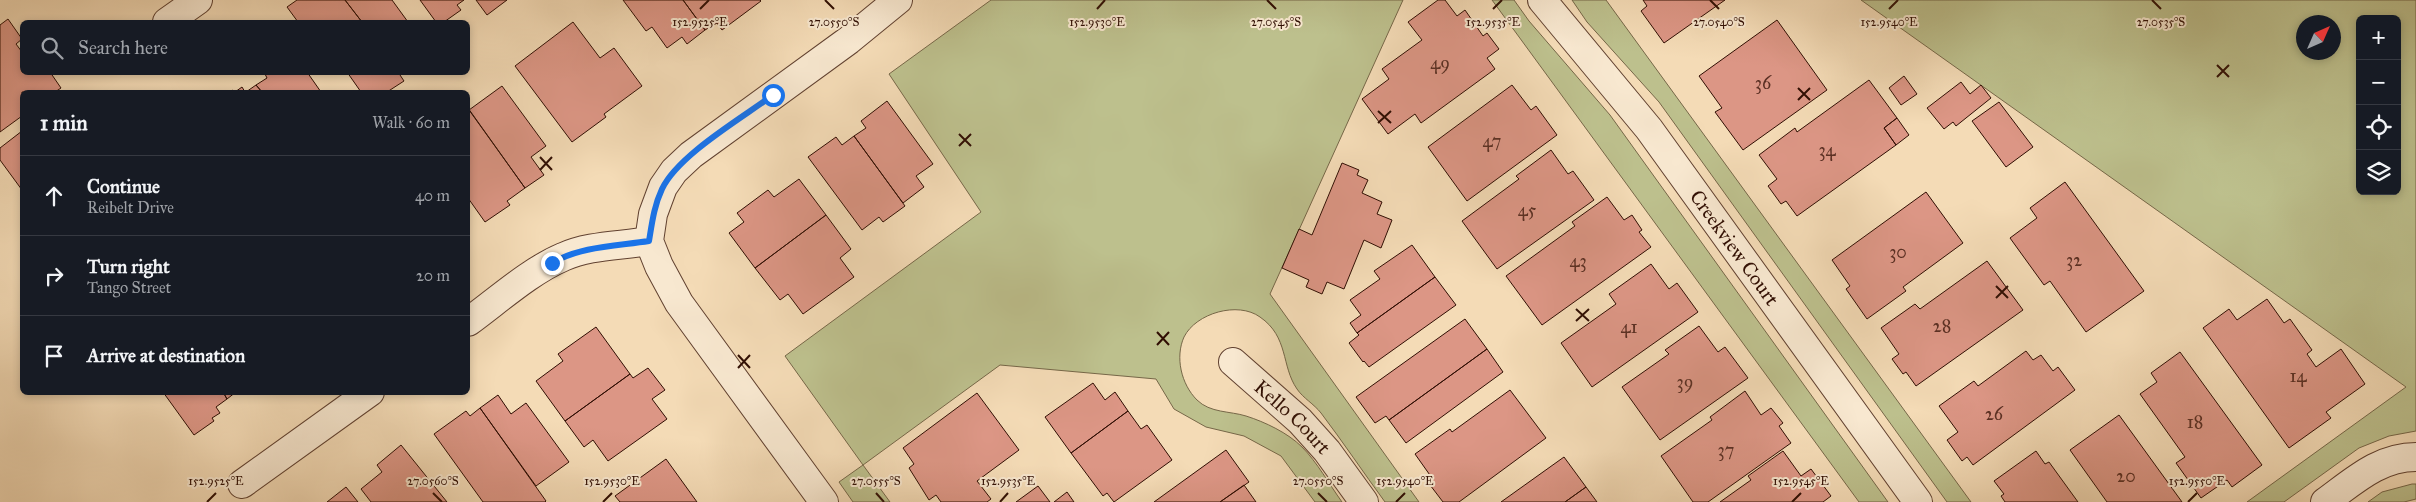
<!DOCTYPE html>
<html lang="en">
<head>
<meta charset="utf-8">
<style>
	:root { --surface:#171b24; --page:#20242c; --text:#f1f3f6; --muted:#9ea1a6; --line:#363941 }
	body { margin:0; font-family:"IM FELL Great Primer",serif; background:var(--page); color:var(--text) }
	.controls { position:absolute; right:15px; top:15px; display:grid; overflow:hidden; border-radius:8px; box-shadow:0 2px 8px #0003 }
	.controls button { width:45px; height:45px; display:grid; place-items:center; padding:0; border:0; border-bottom:1px solid var(--line); background:var(--surface); color:var(--text); font:25px sans-serif }
	.compass { position:absolute; left:2296px; top:15px; width:45px; height:45px; border-radius:50%; background:var(--surface); box-shadow:0 2px 8px #0003; rotate:45deg }
	.stop { position:absolute; width:15px; height:15px; margin:-11px; border:4px solid #1a73e8; border-radius:50%; background:#fff }
	.stop.end { background:#1a73e8; border-color:#fff; box-shadow:0 1px 5px #0008 }
	.list { margin:0; padding:0; list-style:none }
	h2 { display:flex; justify-content:space-between; align-items:center; height:65px; margin:0; padding:0 20px; font-size:21px }
	h2 small { font-size:16px; font-weight:400; color:var(--muted) }
	.list li { display:grid; grid-template-columns:32px 1fr auto; gap:15px; align-items:center; box-sizing:border-box; height:80px; padding:0 20px; border-top:1px solid var(--line) }
	.list b { display:block; font-size:19px; white-space:nowrap }
	.list p { margin:0; font-size:16px; white-space:nowrap; color:var(--muted) }
	.list em { font-size:16px; font-style:normal; color:var(--muted) }
	.icon { flex:none; width:28px; height:28px; fill:none; stroke:currentColor; stroke-width:2; stroke-linecap:round; stroke-linejoin:round }
	.map { position:relative; flex:none; width:2416px; height:502px; overflow:hidden }
	.search { position:absolute; background:var(--surface); box-shadow:0 2px 8px #0003; left:20px; top:20px; width:450px; height:55px; display:flex; align-items:center; gap:12px; box-sizing:border-box; padding:0 18px; border-radius:8px; color:var(--muted); font-size:19px }
	.panel { position:absolute; background:var(--surface); box-shadow:0 2px 8px #0003; left:20px; top:90px; width:450px; height:305px; border-radius:8px }
	.map>svg:first-child { display:block }
</style>
</head>
<body>
<div class="map">
<svg width="2416" height="502" viewBox="0 0 2416 502">
	<rect width="100%" height="100%" fill="#f4dbb6"/>
	<filter id="stains"><feTurbulence type="fractalNoise" baseFrequency=".004" numOctaves="4"/><feColorMatrix values="0 0 0 0 .2 0 0 0 0 .09 0 0 0 0 .02 0 0 0 .5 -.17"/></filter>
	<radialGradient id="worn" r=".72"><stop offset=".6" stop-color="#630" stop-opacity="0"/><stop offset="1" stop-color="#630" stop-opacity=".3"/></radialGradient>
	<path fill="#bdc08d" stroke="#766748" fill-rule="evenodd" d="M991 0H1403L1270 294 1419 502H1385C1363 472 1343 442 1321 413 1314 404 1303 398 1297 389 1281 366 1289 337 1260 317 1238 301 1196 313 1184 337 1175 357 1181 384 1197 400 1210 413 1230 411 1246 416 1265 422 1288 433 1302 447 1317 462 1329 484 1342 502H1315L1281 456 1244 436 1206 427 1174 409 1156 379 1000 365 863 465 890 502H853L839 482 863 465 785 356 981 212 889 74Z
		M1492 0H1514L1529 21 1610 115 1888 502H1859Z
		M1572 0H1606L1971 502H1947L1659 102 1587 22Z
		M1861 0H2416V431L2389 436 2359 448 2284 502H2247L2406 387ZM2360 19H2397V191H2360ZM2304 22H2334V52H2304Z
		M2412 484H2416V499L2404 502H2368L2382 492Z"/>
	<path fill="#dc9685" stroke="#300e03" d="M297 0H345L362 22H298L287 7Z
		M345 0H392L408 22H362Z
		M420 0H464L457 5 461 10 444 22H436Z
		M476 0H507L487 15Z
		M623 0H683L705 30 687 44 682 37 667 48 652 27 646 31Z
		M683 0H760L761 1 722 30 717 23 705 30Z
		M1438 0H1445L1457 16 1465 10 1483 36 1487 33 1499 49 1487 58 1495 69 1421 123 1415 114 1388 134 1362 99 1389 79 1382 69 1422 40 1408 22Z
		M1643 0H1725L1664 43 1641 11 1647 6Z
		M8 19 22 39 16 44 22 52V72H50L61 88 55 92H22V116L0 132V25Z
		M1777 20 1827 90 1743 150 1715 112 1722 108 1699 76Z
		M573 22 600 58 614 48 642 86 604 114 606 117 572 142 515 66Z
		M307 72 321 92H262L256 85 267 78 264 72Z
		M347 72H398L404 81 387 92H361Z
		M1904 76 1917 94 1901 105 1889 88Z
		M1869 80 1897 118 1884 128 1896 145 1797 216 1786 201 1781 204 1768 186 1777 179 1759 155 1795 128 1797 132Z
		M1961 82 1970 94 1981 85 1991 98 1956 126 1953 122 1944 129 1927 108Z
		M256 85 262 92H246Z
		M1512 85 1531 110 1536 106 1557 135 1467 201 1428 147Z
		M502 86 546 146 531 157 544 175 525 188 469 110Z
		M242 87 245 92H230L233 90 235 92Z
		M887 101 933 164 916 176 924 187 903 203 854 136 866 128 861 121Z
		M1999 102 2033 147 2006 167 1972 121Z
		M468 108 525 188 507 201 510 205 485 222 468 198Z
		M1897 118 1909 135 1896 145 1884 128Z
		M22 131V190L0 160V148Z
		M854 136 905 206 883 222 879 217 862 230 808 157 836 137 842 145Z
		M1551 150 1568 174 1573 171 1594 200 1497 269 1462 221 1519 179 1516 176Z
		M1342 163 1359 170 1357 175 1368 180 1362 193 1382 202 1377 214 1392 220 1381 248 1364 240 1344 289 1327 282 1322 294 1306 287 1309 280 1282 268 1299 229 1312 235Z
		M799 179 826 215 755 268 729 233 744 222 737 213 768 190 774 197Z
		M2065 182 2144 291 2086 332 2050 281 2044 285 2010 238 2037 218 2030 208Z
		M1926 192 1963 243 1903 287 1906 291 1867 319 1846 289 1850 286 1832 260Z
		M1607 197 1624 220 1632 215 1642 230 1639 232 1651 247 1542 325 1506 276 1575 226 1572 222Z
		M826 215 851 249 840 258 854 277 803 314 788 294 780 300 755 268Z
		M1412 245 1435 277 1357 333 1350 323 1361 315 1350 300 1380 279 1374 271Z
		M1987 261 2023 310 1916 386 1906 372 1903 374 1892 359 1899 354 1881 328 1915 304 1920 309Z
		M1651 264 1669 289 1677 283 1698 312 1592 387 1561 343 1616 304 1609 294Z
		M1435 277 1456 305 1369 367 1364 361 1363 362 1349 343 1359 335 1357 333Z
		M2267 299 2284 323 2290 319 2312 350 2307 354 2316 367 2341 349 2365 384 2326 412 2331 418 2289 448 2203 328 2229 309 2237 320Z
		M1465 319 1487 349 1389 420 1386 416 1375 423 1356 397Z
		M1699 326 1718 352 1725 347 1748 378 1660 440 1622 387 1669 354 1665 350Z
		M596 327 630 374 565 421 536 381 563 361 558 354Z
		M1487 349 1503 372 1406 443 1389 420Z
		M2026 351 2033 360 2041 355 2053 371 2058 367 2075 390 1973 465 1967 457 1962 461 1947 440 1958 432 1939 406 1974 381 1978 386Z
		M2180 352 2262 465 2232 487 2227 480 2201 498 2176 463 2185 457 2140 394 2157 382 2151 373Z
		M648 368 665 390 652 399 667 419 608 461 593 440 584 447 565 421 630 374 633 378Z
		M1093 383 1105 400 1115 392 1128 411 1071 453 1045 417Z
		M1510 390 1546 438 1459 502H1443L1427 481 1432 478 1415 454 1450 429 1452 432Z
		M1745 391 1761 415 1771 408 1783 423 1779 426 1791 443 1708 502H1693L1661 456 1712 420 1710 417Z
		M163 392H223L227 399 216 407 220 413 212 418 214 421 194 435Z
		M223 392H236L227 399Z
		M977 393 1019 450 977 481 991 499 987 502H941L936 495 929 500 909 468 914 464 903 448Z
		M498 395 511 414 526 403 569 462 536 486 480 408Z
		M480 408 546 501 545 502H483L434 434 466 411 470 416Z
		M1128 411 1141 429 1147 425 1172 460 1114 502 1107 493 1103 496 1071 453Z
		M2119 415 2182 502H2107L2070 450Z
		M401 445 447 502H371L361 489 382 472 377 465Z
		M1226 450 1249 482 1220 502H1154Z
		M1783 451 1801 476 1811 469 1831 496 1823 502H1720L1751 480 1748 476Z
		M2036 451 2045 464 2049 462 2078 502H2005L2001 496 2004 494 1994 481Z
		M1564 457 1586 487 1565 502H1501Z
		M666 459 697 502H620L615 496Z
		M1244 485 1256 502H1220Z
		M1038 486 1050 502H1016Z
		M346 487 358 502H327Z
		M1586 487 1597 502H1565Z
		M1067 492 1074 502H1054Z"/>
	<g fill="none" stroke-linecap="round" stroke-linejoin="round">
		<g stroke="#614130" stroke-width="30">
			<g id="minor">
				<path id="s1" d="M1542 0 1649 129 1918 502"/>
				<path d="M167 22 198 0"/>
				<path d="M468 322C497 301 530 271 563 257 589 245 621 246 649 241"/>
				<path id="s2" d="M1233 362 1300 421 1327 451 1364 502"/>
				<path d="M242 484 370 392"/>
				<path d="M824 502 679 303 659 266 649 241 653 214 663 187 674 171 691 155 849 40 898 0"/>
				<path d="M2325 502C2354 481 2379 457 2416 457"/>
			</g>
		</g>
		<use href="#minor" stroke="#f8e8d0" stroke-width="28"/>
	</g>
	<g fill="none" stroke-linecap="round" stroke-linejoin="round">
		<path stroke="#1a73e8" stroke-width="6" d="M552 263C581 246 617 246 649 241 652 223 654 206 662 189 678 155 742 118 773 95"/>
	</g>
	<path fill="none" stroke="#300e03" stroke-width="2" d="M825 0 834 9M1267 0 1276 9M1710 0 1719 9M2152 0 2161 9M700 9 709 0M1097 9 1105 0M1493 9 1502 0M1889 9 1898 0M2217 65 2229 77M2217 77 2229 65M1798 88 1810 100M1798 100 1810 88M1378 111 1391 123M1378 123 1391 111M959 134 971 146M959 146 971 134M540 157 552 170M540 170 552 157M1996 286 2008 298M1996 298 2008 286M1576 309 1589 321M1576 321 1589 309M1157 332 1169 345M1157 345 1169 332M738 355 750 368M738 368 750 355M433 493 442 502M876 493 884 502M1318 493 1327 502M207 502 216 493M603 502 612 493M1000 502 1008 493M1396 502 1405 493M1792 502 1801 493M2188 502 2197 493"/>
	<g text-anchor="middle" stroke-width="4" stroke-linejoin="round" paint-order="stroke">
		<g font-size="18" fill="#5b3024">
			<text x="1440" y="69">49</text>
			<text x="1763" y="89">36</text>
			<text x="1492" y="147">47</text>
			<text x="1827" y="156">34</text>
			<text x="1527" y="216">45</text>
			<text x="1898" y="258">30</text>
			<text x="2074" y="266">32</text>
			<text x="1578" y="267">43</text>
			<text x="1942" y="332">28</text>
			<text x="1629" y="333">41</text>
			<text x="2298" y="382">14</text>
			<text x="1685" y="388">39</text>
			<text x="1994" y="420">26</text>
			<text x="2195" y="428">18</text>
			<text x="1726" y="456">37</text>
			<text x="2126" y="482">20</text>
		</g>
		<g font-size="20" fill="#300e03" stroke="#f8e8d0">
			<text dy="7" stroke="none"><textPath href="#s1" startOffset="314">Creekview Court</textPath></text>
			<text dy="7" stroke="none"><textPath href="#s2" startOffset="81">Kello Court</textPath></text>
		</g>
	</g>
	<g font-size="12" text-anchor="middle" fill="#300e03" stroke="#f8e8d0" stroke-width="4" stroke-linejoin="round" paint-order="stroke">
		<text x="700" y="26">152.9525°E</text>
		<text x="834" y="26">27.0550°S</text>
		<text x="1097" y="26">152.9530°E</text>
		<text x="1276" y="26">27.0545°S</text>
		<text x="1493" y="26">152.9535°E</text>
		<text x="1719" y="26">27.0540°S</text>
		<text x="1889" y="26">152.9540°E</text>
		<text x="2161" y="26">27.0535°S</text>
		<text x="216" y="485">152.9525°E</text>
		<text x="433" y="485">27.0560°S</text>
		<text x="612" y="485">152.9530°E</text>
		<text x="876" y="485">27.0555°S</text>
		<text x="1008" y="485">152.9535°E</text>
		<text x="1318" y="485">27.0550°S</text>
		<text x="1405" y="485">152.9540°E</text>
		<text x="1801" y="485">152.9545°E</text>
		<text x="2197" y="485">152.9550°E</text>
	</g>
	<rect width="100%" height="100%" filter="url(#stains)"/>
	<rect width="100%" height="100%" fill="url(#worn)"/>
</svg>
<div class="controls">
<button>+</button>
<button>−</button>
<button><svg class="icon" aria-label="locate" viewBox="0 0 24 24"><circle cx="12" cy="12" r="6"/><path d="M12 2v4M12 18v4M2 12h4M18 12h4"/></svg></button>
<button><svg class="icon" aria-label="layers" viewBox="0 0 24 24"><path d="M12 4l9 5-9 5-9-5zM3 14l9 5 9-5"/></svg></button>
</div>
<svg class="compass" viewBox="-18 -18 36 36"><path d="M0-13l5 13h-10z" fill="#e53935"/><path d="M0 13l5-13h-10z" fill="#9ea1a6"/></svg>
<div class="stop" style="left:773px;top:95px"></div>
<div class="stop end" style="left:552px;top:263px"></div>
<div class="search"><svg class="icon" aria-label="search" viewBox="0 0 24 24"><circle cx="10" cy="10" r="6"/><path d="M15 15l6 6"/></svg>Search here</div>
<section class="panel">
<h2>1 min<small>Walk · 60 m</small></h2>
<ul class="list">
<li><svg class="icon" aria-label="ahead" viewBox="0 0 24 24"><path d="M12 20V5M6 11l6-6 6 6"/></svg><div><b>Continue</b><p>Reibelt Drive</p></div><em>40 m</em></li>
<li><svg class="icon" aria-label="right" viewBox="0 0 24 24"><path d="M7 20v-9h11M14 6l5 5-5 5"/></svg><div><b>Turn right</b><p>Tango Street</p></div><em>20 m</em></li>
<li><svg class="icon" aria-label="arrive" viewBox="0 0 24 24"><path d="M6 21V4h12l-3 4 3 4H6"/></svg><div><b>Arrive at destination</b></div></li>
</ul>
</section>
</div>
</body>
</html>
